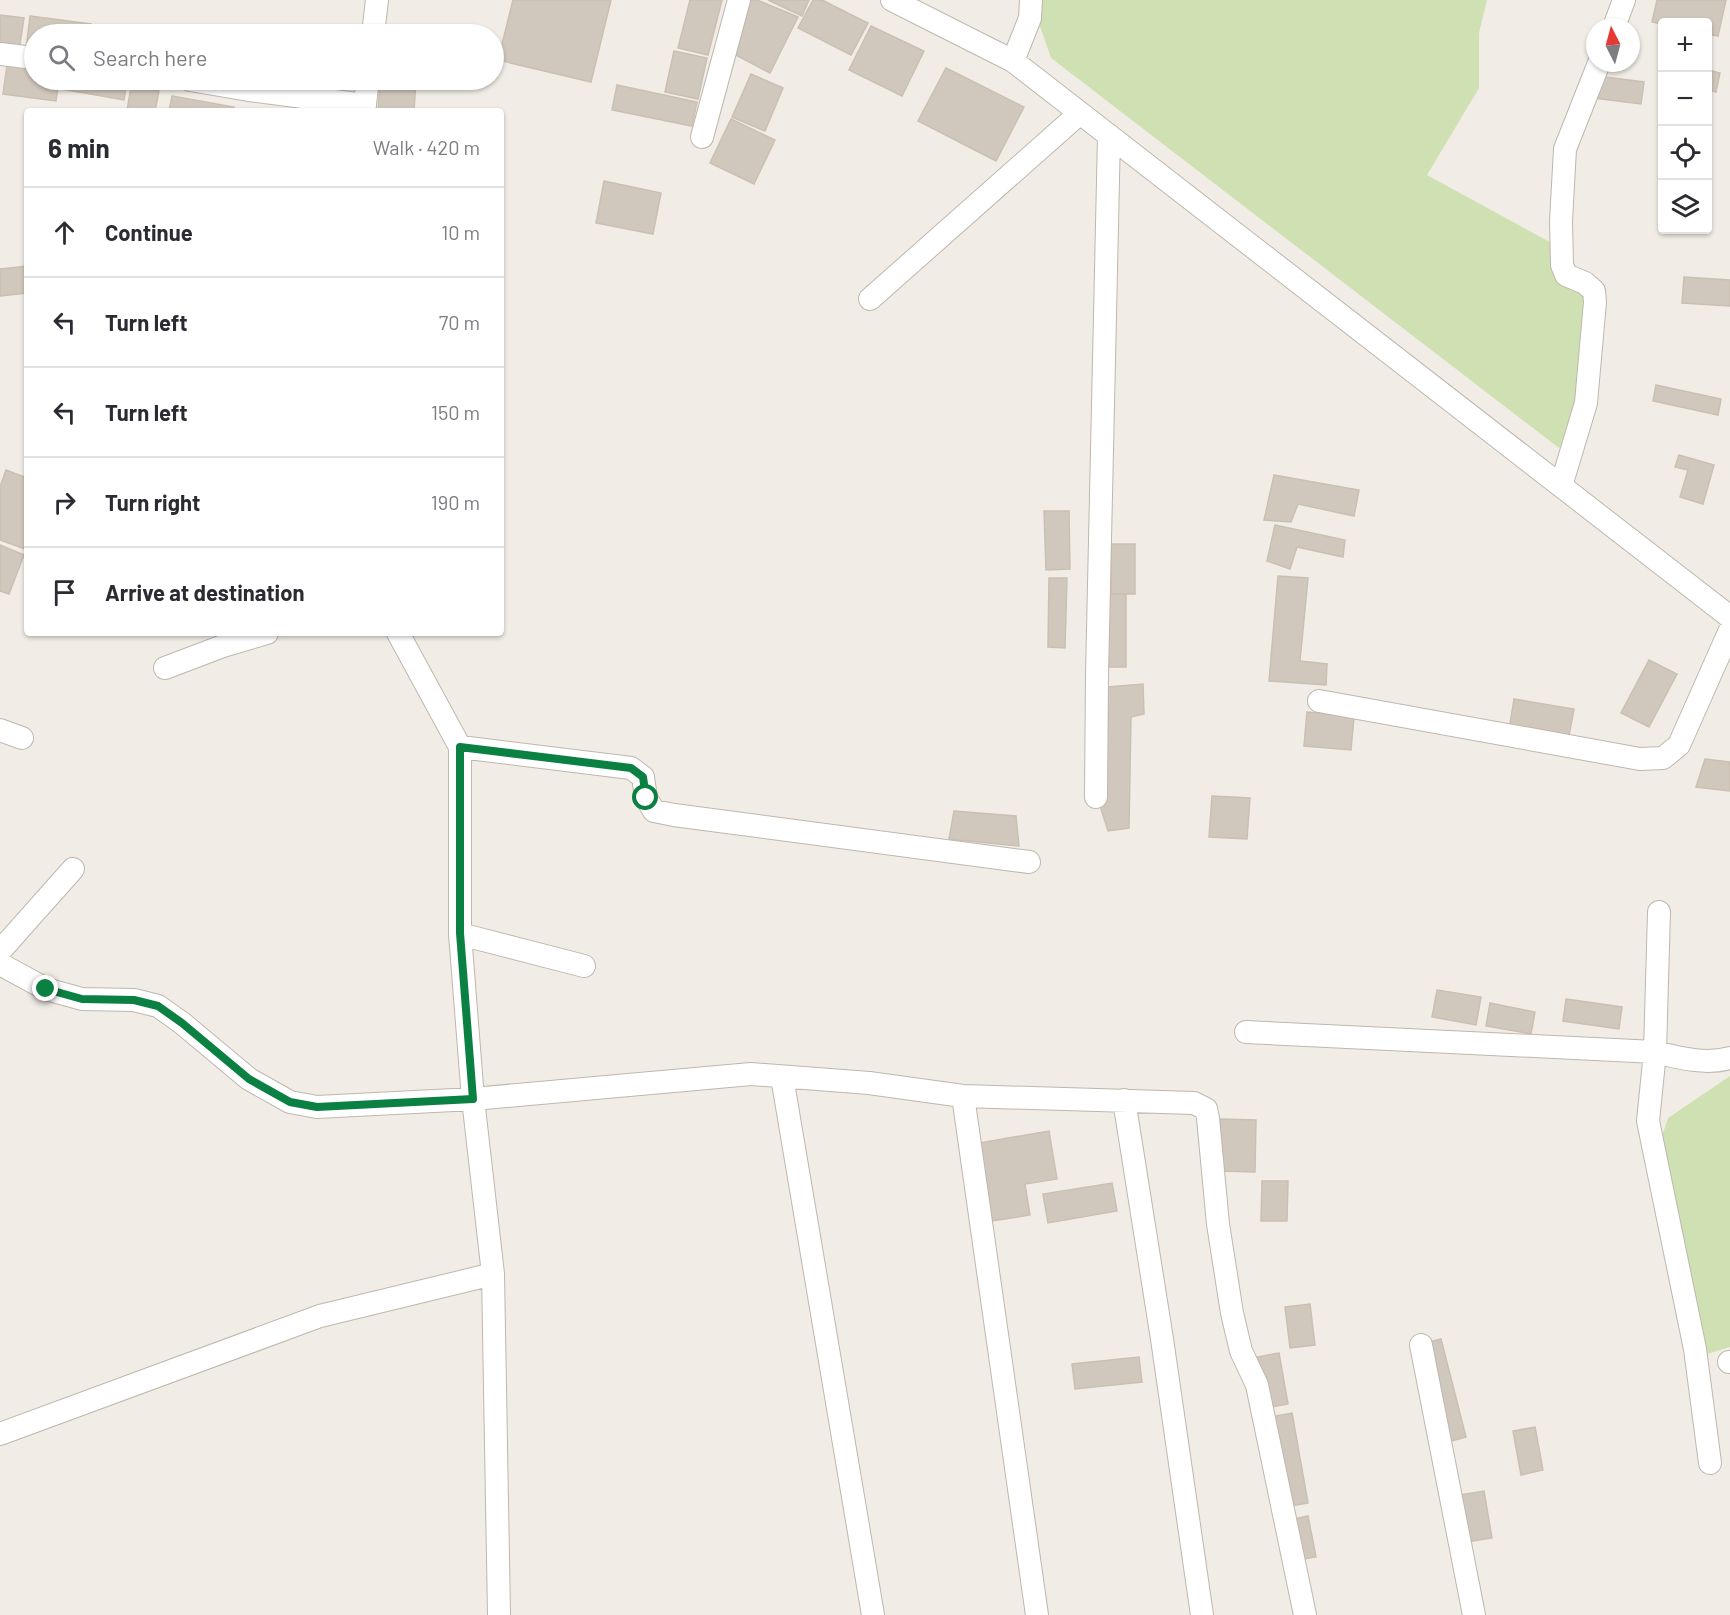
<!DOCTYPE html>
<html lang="en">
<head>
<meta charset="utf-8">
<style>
	:root { --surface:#fff; --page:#f7f7f7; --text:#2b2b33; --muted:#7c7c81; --line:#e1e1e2 }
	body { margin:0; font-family:Barlow,sans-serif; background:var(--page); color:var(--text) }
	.controls { position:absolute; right:18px; top:18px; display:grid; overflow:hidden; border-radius:6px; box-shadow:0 2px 4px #0004 }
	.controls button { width:54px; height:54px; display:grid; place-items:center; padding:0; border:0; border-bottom:2px solid var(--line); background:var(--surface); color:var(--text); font:30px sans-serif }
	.compass { position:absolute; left:1586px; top:18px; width:54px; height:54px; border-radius:50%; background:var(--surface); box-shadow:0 2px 4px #0004; rotate:354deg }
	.stop { position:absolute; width:18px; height:18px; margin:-14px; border:4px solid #0b8043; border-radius:50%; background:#fff }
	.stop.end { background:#0b8043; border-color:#fff; box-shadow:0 2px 6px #0008 }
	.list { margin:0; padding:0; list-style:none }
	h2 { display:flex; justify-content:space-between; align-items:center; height:78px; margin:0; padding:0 24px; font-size:26px }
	h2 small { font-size:20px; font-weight:400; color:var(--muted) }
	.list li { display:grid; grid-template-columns:39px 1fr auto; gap:18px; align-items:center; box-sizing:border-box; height:90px; padding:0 24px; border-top:2px solid var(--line) }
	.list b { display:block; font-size:22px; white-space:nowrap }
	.list em { font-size:20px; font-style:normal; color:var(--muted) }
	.icon { flex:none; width:33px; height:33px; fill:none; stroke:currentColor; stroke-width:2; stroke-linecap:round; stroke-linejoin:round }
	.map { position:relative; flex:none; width:1730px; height:1615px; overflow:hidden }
	.search { position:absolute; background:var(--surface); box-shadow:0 2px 4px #0004; left:24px; top:24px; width:480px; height:66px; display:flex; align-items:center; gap:15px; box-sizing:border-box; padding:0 21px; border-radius:33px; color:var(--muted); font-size:22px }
	.panel { position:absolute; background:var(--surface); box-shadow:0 2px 4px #0004; left:24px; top:108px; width:480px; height:528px; border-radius:6px }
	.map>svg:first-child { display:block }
</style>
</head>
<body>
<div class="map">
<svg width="1730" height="1615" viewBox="0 0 1730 1615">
	<rect width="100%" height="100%" fill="#f1ede6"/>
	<path fill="#cfe1b3" d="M1031 0H1487L1479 33V88L1427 175 1559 247 1589 291 1577 426 1559 448 1051 58Z
		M1730 1076V1347L1707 1354 1659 1145 1668 1118Z"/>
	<path fill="#d1c8bd" stroke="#cbbfb1" stroke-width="1.5" d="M513 0H611L591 82 498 60Z
		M690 0H722L708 55 678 48Z
		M748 0H757L798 17 770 73 734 54Z
		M768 0H809L802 16Z
		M813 0H822L868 23 851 55 798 28Z
		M1657 0H1726L1718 36 1708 34V22H1662V24L1652 22Z
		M0 15 24 18 19 51 0 49Z
		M30 16 91 24 90 34H34V50L26 49Z
		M871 26 924 51 902 96 849 70Z
		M674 51 707 58 698 99 665 92Z
		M7 65 34 69V80H59L56 101 3 94Z
		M946 68 1024 107 996 161 918 121Z
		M1708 70 1720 73 1716 92 1708 90Z
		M751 74 783 88 765 131 732 117Z
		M1597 76 1644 82 1641 104 1594 98Z
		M63 80H116L127 82 124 100 61 89Z
		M380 80H416L414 111H378Z
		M617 85 697 102 692 126 612 110Z
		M131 86 159 91 155 111H127Z
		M172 96 234 107 233 111H169Z
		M731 119 775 140 754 184 710 163Z
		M604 181 661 193 653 234 596 223Z
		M27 266V293L0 296V269Z
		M1684 277 1730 280V306L1682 303Z
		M1656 385 1721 399 1718 415 1653 401Z
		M1679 455 1714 465 1703 504 1680 497 1688 470 1675 467Z
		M6 470 27 478V543L25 549 0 540V487Z
		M1274 475 1359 490 1354 516 1298 504 1291 522 1264 520Z
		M1044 511H1069L1070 569 1046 570Z
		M1275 525 1345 540 1343 557 1297 547 1290 569 1267 561Z
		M1111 544H1135V594H1111Z
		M0 545 24 555 9 594 0 591Z
		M1278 576 1308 578 1300 661 1327 664 1326 685 1269 681Z
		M1049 578H1067L1065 648 1048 647Z
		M1105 594H1126V667H1106Z
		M1649 660 1677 674 1649 727 1621 713Z
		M1143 684 1144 714 1131 717 1129 828 1108 831 1101 809 1108 687Z
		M1514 699 1574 709 1568 741 1509 730Z
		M1307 712 1354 717 1351 750 1304 746Z
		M1705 759 1730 762V791L1696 787Z
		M1212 796 1250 798 1247 839 1209 837Z
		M954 811 1016 816 1019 846 949 839Z
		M1437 990 1481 997 1476 1025 1432 1017Z
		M1566 999 1622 1007 1619 1029 1563 1021Z
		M1490 1003 1535 1012 1531 1034 1486 1026Z
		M1220 1119 1256 1120 1255 1172 1219 1171Z
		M1049 1131 1057 1179 1025 1184 1030 1215 992 1221 979 1143Z
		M1262 1181H1288L1287 1221H1261Z
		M1112 1183 1117 1211 1048 1223 1043 1194Z
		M1310 1304 1315 1345 1290 1348 1285 1307Z
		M1441 1339 1466 1437 1444 1443 1418 1345Z
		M1279 1353 1288 1404 1266 1408 1257 1357Z
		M1139 1357 1142 1382 1075 1389 1072 1364Z
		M1292 1413 1308 1503 1286 1507 1270 1417Z
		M1535 1427 1543 1470 1521 1475 1513 1431Z
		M1484 1491 1492 1538 1467 1542 1459 1495Z
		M1308 1516 1316 1557 1298 1560 1290 1520Z"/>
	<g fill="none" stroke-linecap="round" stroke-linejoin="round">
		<g stroke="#beb7ad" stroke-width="24">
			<path id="minor" d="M892 0 1013 61 1730 617
				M1614 27 1624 0
				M373 34 377 0
				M0 54 34 58
				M1013 61 1030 18 1031 0
				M190 80 249 90 365 105
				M364 111 368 80
				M702 137 739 0
				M870 299 1080 113
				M1561 486 1586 403 1595 302 1594 291 1585 283 1566 275 1562 265 1561 221 1565 149 1599 63
				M398 633 460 747V934L473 1099 493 1274 499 1615
				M165 668 223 646 267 633
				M1319 701 1640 759 1663 758 1679 745 1730 630
				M0 730 22 738
				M460 747 631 768 643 777 646 798 654 811 674 815 1029 862
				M1096 797 1097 675 1109 135
				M1659 912 1655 1052 1648 1121 1695 1349 1710 1463
				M460 934 584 966
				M0 951 73 869
				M0 964 46 989 82 999 134 1000 158 1006 182 1023 249 1079 290 1102 317 1107 473 1099 751 1074 869 1083 963 1096 1194 1103 1206 1109 1208 1118 1218 1224 1232 1313 1241 1351 1257 1385 1305 1615
				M1246 1032 1655 1052C1680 1058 1705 1065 1730 1058
				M782 1077 873 1615
				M963 1096 1037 1615
				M1124 1100 1162 1339 1202 1615
				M1421 1345 1474 1615
				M1729 1362H1730
				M0 1434 320 1316 493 1274"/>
		</g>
		<use href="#minor" stroke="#fff" stroke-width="22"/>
	</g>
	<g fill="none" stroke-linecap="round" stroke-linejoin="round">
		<path stroke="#0b8043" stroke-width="8" d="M46 989 82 999 134 1000 158 1006 182 1023 249 1079 290 1102 317 1107 473 1099 460 933V747L631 768 643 777 646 798"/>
	</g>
</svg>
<div class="controls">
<button>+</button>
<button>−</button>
<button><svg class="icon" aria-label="locate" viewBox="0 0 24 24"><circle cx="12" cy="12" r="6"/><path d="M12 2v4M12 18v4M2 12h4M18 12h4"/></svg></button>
<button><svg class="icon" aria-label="layers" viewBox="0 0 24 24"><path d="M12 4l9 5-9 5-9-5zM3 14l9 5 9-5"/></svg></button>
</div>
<svg class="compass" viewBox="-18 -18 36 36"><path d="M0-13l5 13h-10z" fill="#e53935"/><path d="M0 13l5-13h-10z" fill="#7c7c81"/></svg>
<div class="stop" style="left:646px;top:798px"></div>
<div class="stop end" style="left:46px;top:989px"></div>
<div class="search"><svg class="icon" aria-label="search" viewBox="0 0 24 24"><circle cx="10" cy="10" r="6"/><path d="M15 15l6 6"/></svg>Search here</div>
<section class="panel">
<h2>6 min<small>Walk · 420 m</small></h2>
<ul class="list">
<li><svg class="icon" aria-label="ahead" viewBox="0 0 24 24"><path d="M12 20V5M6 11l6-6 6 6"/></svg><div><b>Continue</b></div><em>10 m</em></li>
<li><svg class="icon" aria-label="left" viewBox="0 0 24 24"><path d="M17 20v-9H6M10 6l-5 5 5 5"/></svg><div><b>Turn left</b></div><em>70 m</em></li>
<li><svg class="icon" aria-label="left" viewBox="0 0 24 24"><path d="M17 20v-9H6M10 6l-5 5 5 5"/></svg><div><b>Turn left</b></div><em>150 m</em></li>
<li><svg class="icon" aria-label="right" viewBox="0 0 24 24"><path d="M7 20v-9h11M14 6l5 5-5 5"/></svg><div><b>Turn right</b></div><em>190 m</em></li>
<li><svg class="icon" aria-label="arrive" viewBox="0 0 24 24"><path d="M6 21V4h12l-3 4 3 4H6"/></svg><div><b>Arrive at destination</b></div></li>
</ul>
</section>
</div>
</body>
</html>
